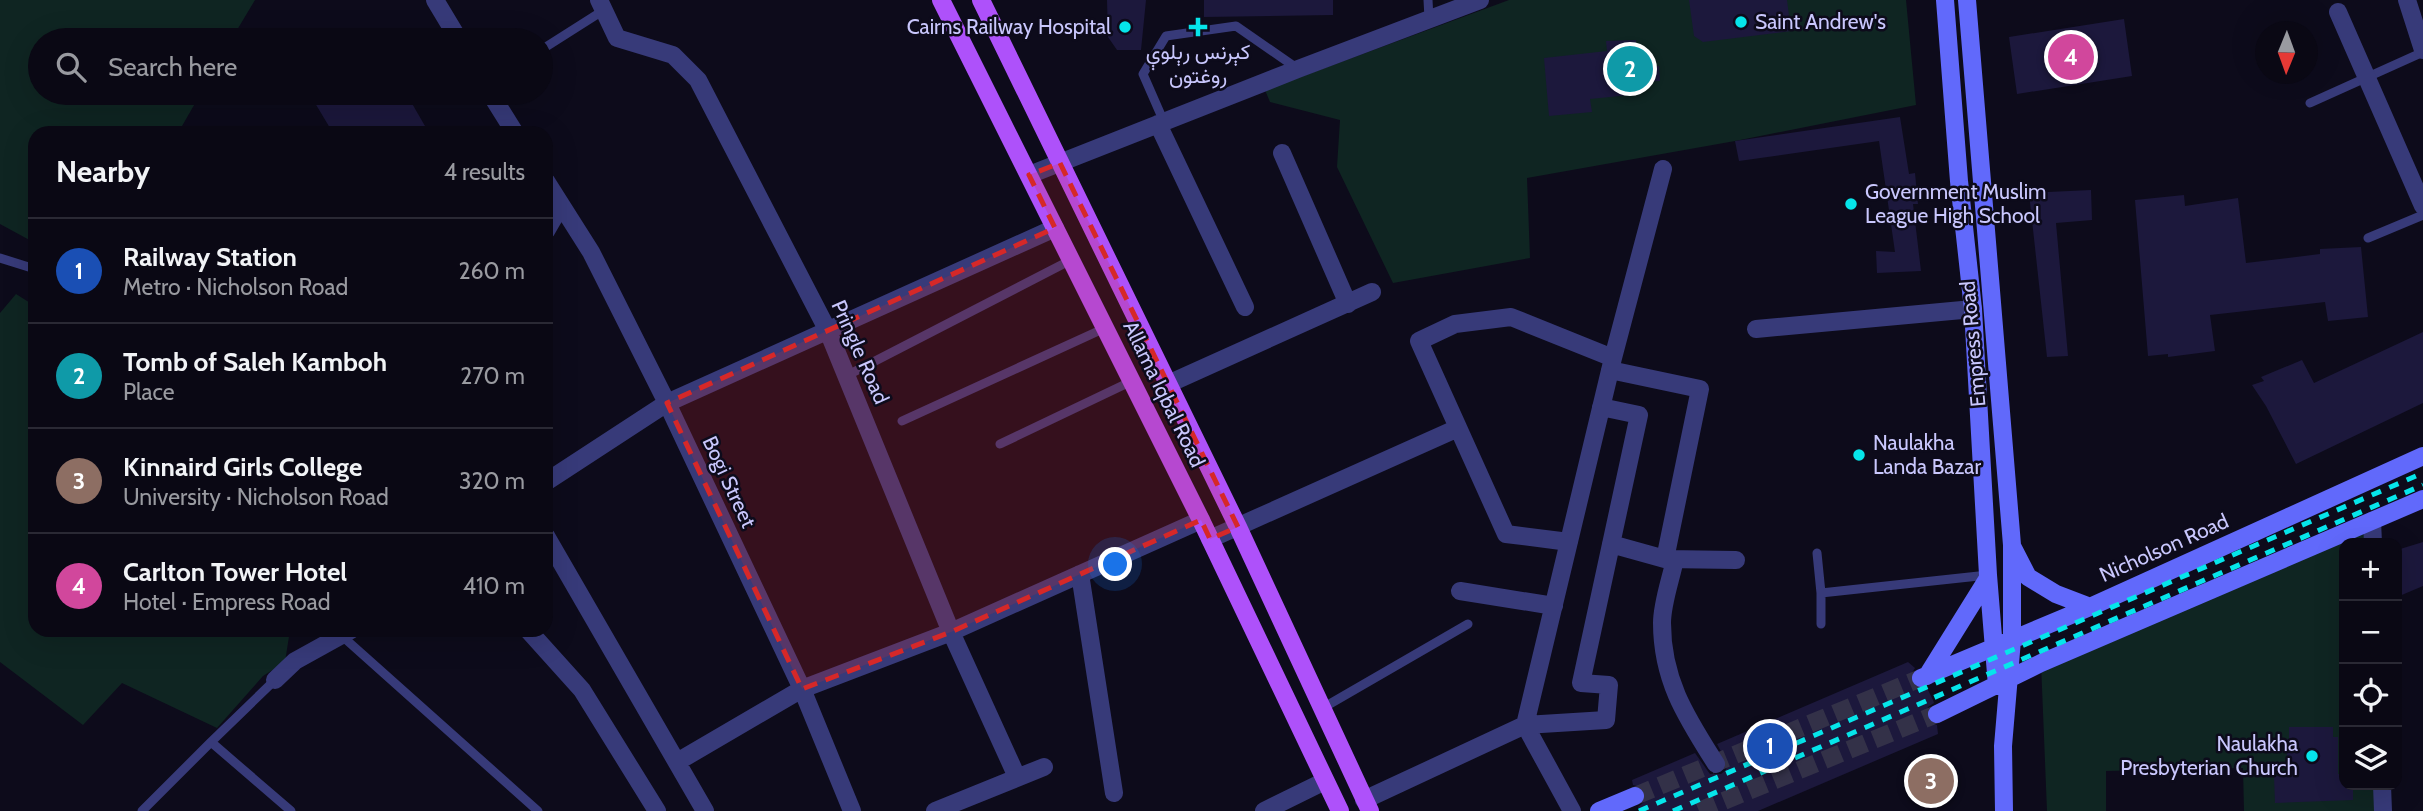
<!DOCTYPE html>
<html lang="en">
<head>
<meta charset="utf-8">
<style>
	:root { --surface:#0a0814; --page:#13111d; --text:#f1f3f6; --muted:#999aa0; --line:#2a2934; --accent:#06e5ea }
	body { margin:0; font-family:Cabin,Vazirmatn,sans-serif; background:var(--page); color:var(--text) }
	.controls { position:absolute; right:21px; bottom:21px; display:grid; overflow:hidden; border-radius:14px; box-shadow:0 7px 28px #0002 }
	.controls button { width:63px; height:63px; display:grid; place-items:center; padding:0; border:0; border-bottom:2px solid var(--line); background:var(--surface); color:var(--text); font:35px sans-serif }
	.compass { position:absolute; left:2255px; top:21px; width:63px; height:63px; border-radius:50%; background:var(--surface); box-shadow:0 7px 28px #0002; rotate:181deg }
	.you { position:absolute; left:1116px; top:565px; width:24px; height:24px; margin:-18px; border:5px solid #fff; border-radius:50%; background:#1a73e8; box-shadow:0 0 0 10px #1a73e833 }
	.badge { display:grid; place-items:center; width:46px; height:46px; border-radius:50%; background:var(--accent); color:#fff; font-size:23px; font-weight:700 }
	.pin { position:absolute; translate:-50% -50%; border:4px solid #fff; box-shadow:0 2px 7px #0006 }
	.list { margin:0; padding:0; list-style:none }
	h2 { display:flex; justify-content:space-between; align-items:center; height:91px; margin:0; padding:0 28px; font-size:30px }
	h2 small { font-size:23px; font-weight:400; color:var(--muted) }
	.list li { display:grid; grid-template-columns:46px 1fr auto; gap:21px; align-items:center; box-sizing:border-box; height:105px; padding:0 28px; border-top:2px solid var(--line) }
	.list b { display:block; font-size:26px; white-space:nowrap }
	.list p { margin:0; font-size:23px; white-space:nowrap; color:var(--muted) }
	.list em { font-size:23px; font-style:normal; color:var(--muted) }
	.icon { flex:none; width:38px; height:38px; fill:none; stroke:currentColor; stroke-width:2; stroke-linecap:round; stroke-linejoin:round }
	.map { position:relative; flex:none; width:2423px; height:811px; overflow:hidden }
	.search { position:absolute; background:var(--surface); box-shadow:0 7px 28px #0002; left:28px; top:28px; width:525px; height:77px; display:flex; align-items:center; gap:18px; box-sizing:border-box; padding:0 24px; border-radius:38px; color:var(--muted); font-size:26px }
	.panel { position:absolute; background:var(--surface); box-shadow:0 7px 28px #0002; left:28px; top:126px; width:525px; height:511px; border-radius:21px }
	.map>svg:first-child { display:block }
</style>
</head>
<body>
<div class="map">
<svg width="2423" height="811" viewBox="0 0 2423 811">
	<rect width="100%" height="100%" fill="#0d0b1b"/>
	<path fill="#0f2522" d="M0 0H255L231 40H40V93H201L178 133H35V243L0 224Z
		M1509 0H1906L1916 105 1735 141 1527 178 1530 258 1393 283 1337 167 1340 120 1270 102 1265 90Z
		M16 294 35 306V630H290L285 662 263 676 217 728 122 683 83 725 0 662V313Z
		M2372 521 2373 543H2344V785H2382L2383 811H2244L2243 768 2106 771V811H2047L2041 663Z"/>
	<path fill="#1c183c" d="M1107 0H1146L1141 50H1117L1108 37Z
		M1204 0H1333V15L1204 17Z
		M1689 0H1787L1791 31 1703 42 1694 36Z
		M2124 19 2132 76 2017 94 2009 37Z
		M1636 40 1638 68 1659 66 1660 81 1641 82 1630 95 1590 99 1592 112 1549 116 1544 58 1607 51 1606 41Z
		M309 93H406L429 133H333Z
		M1900 117 1909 174 1915 173 1918 204H1913L1921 271 1877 273 1876 251 1895 252 1879 141 1739 161 1735 141Z
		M2091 190 2092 220 2056 223 2068 356 2047 357 2029 193Z
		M2184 195 2185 206 2238 198 2246 263 2320 254V249L2361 247 2368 317 2328 321 2325 302 2210 315 2215 351 2168 357V354L2148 356 2135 200Z
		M2423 332V403L2296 464 2266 406 2252 385 2264 381 2261 377 2302 360 2314 383Z
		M2423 542V586L2397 597V550Z
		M1908 662 1915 668 1910 676 1911 683 1919 689 1927 688 1933 700 1934 703 1928 707 1926 714 1930 723 1937 725 1938 734 1758 811H1640L1638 807 1644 802 1646 792 1641 787 1633 785 1632 780 1695 753 1710 774H1721L1726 770 1727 763 1717 744Z
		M2289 727H2333V737H2338V774L2344 773V785H2353V800L2275 803 2274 776 2288 775 2286 739H2289Z"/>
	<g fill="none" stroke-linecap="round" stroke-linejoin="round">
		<path stroke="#333148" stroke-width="18" stroke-dasharray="18 9" stroke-linecap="butt" d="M1635 796 1921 678
			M1699 811 1937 714"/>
		<path stroke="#373a79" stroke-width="9" d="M1428 0 1429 18
			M541 50 604 10
			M2310 103 2423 52
			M1164 122 1143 74 1166 36 1236 26 1298 69
			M2368 238 2423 215
			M0 258 35 269
			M848 375 1071 260
			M902 421 1105 328
			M1000 444 1132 381
			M1817 553 1821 593 1988 575
			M1821 593V624
			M342 636 538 811
			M275 680 211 742 291 811
			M1321 709 1468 624
			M142 811 211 742"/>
		<path stroke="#373a79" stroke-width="18" d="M435 0 459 40
			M599 0 617 38 673 55 698 80 828 331 951 632 1017 777
			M2407 0 2423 50
			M2338 12 2423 206
			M490 93 515 133
			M1158 124 1245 307
			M1282 153 1348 304
			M1029 175 1298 69 1480 0
			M546 181 591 252 667 403 802 689 852 811
			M546 231 561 205
			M1756 329 1973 309
			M1610 370 1700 389 1665 559
			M1168 384 1372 292
			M546 482 667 403 1055 228
			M2372 521 2373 543
			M546 536 705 811
			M1210 539 1458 428
			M1569 542 1506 534 1419 341 1455 324 1511 317 1613 358
			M1611 544 1665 559 1736 560
			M1675 559C1671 579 1662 603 1662 623 1662 681 1687 718 1716 764
			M1080 574 1114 793
			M1460 591 1554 606
			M528 630 582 690 657 811
			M275 680 295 661 351 630
			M677 762 802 689 951 632 1201 520
			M2382 785 2383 811
			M1364 800 1525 725 1606 720 1609 685 1581 683 1639 415 1601 407
			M935 811 1044 767
			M1264 811 1325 781
			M1572 811 1525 725 1613 358 1663 169"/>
		<path stroke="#6169fb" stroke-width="18" d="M1945 0 1959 181 1973 309 1988 575 1997 686
			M1967 0 2012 545V640L2003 746 2004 811
			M2013 548 2028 577 2056 594 2090 607
			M1927 676 1988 578
			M1921 678 2090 607 2423 456
			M1937 714 2041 663 2423 499
			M1599 811 1635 796"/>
		<path stroke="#ae51fa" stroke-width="18" d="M941 0 1201 520 1340 811
			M981 0 1238 527 1370 811"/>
		<path stroke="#06e5ea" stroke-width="5" stroke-dasharray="10 9" stroke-linecap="butt" d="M1639 811 2423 473
			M1673 811 2423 485"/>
	</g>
	<path fill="#d62828" fill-opacity="0.2" stroke="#d62828" stroke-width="5" stroke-dasharray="14 9" stroke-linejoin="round" d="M1060 163 1238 527 1210 539 1201 520 951 632 802 689 667 403 1055 228 1029 175Z"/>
	<g fill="#06e5ea" stroke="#0d0b1b" stroke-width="2.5">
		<circle cx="1741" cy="22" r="7"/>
		<circle cx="1125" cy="27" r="7"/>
		<path d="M1194.5 16.5h7v7h7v7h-7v7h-7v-7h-7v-7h7z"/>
		<circle cx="1851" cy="204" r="7"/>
		<circle cx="1859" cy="455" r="7"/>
		<circle cx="2312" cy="756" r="7"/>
	</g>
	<g text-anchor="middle" stroke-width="5" stroke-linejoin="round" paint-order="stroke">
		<g font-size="21" fill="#c9c7fd" stroke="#0d0b1b" text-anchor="start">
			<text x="1755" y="29">Saint Andrew's</text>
			<text x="1111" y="34" text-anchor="end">Cairns Railway Hospital</text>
			<text x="1198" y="59" text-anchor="middle">کېرنس رېلوې<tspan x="1198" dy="24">روغتون</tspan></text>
			<text x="1865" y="199">Government Muslim<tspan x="1865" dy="24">League High School</tspan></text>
			<text x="1873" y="450">Naulakha<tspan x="1873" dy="24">Landa Bazar</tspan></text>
			<text x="2298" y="751" text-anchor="end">Naulakha<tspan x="2298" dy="24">Presbyterian Church</tspan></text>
		</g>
		<g font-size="21" fill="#c9c7fd" stroke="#0d0b1b">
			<text transform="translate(1973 344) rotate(-95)" y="7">Empress Road</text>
			<text transform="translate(860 352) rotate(66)" y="7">Pringle Road</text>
			<text transform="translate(1164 394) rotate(64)" y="7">Allama Iqbal Road</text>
			<text transform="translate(729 482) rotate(65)" y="7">Bogi Street</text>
			<text transform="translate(2164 548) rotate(-24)" y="7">Nicholson Road</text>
		</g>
	</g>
</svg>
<div class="controls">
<button>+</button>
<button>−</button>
<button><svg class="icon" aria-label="locate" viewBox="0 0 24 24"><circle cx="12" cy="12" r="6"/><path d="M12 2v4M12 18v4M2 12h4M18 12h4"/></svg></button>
<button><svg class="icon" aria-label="layers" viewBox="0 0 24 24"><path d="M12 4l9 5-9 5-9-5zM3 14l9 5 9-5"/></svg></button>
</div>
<svg class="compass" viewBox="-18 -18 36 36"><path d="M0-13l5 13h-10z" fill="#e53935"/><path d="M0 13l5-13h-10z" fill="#999aa0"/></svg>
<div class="you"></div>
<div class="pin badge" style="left:1770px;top:746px;background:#1a4fb4">1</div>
<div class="pin badge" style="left:1630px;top:69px;background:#0f9aa8">2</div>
<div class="pin badge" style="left:1931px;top:781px;background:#8d6e63">3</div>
<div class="pin badge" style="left:2071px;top:57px;background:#d1479c">4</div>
<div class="search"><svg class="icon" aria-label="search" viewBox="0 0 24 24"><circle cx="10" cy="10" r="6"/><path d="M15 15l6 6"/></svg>Search here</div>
<section class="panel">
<h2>Nearby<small>4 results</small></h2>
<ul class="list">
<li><span class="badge" style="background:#1a4fb4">1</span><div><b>Railway Station</b><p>Metro · Nicholson Road</p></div><em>260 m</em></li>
<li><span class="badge" style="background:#0f9aa8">2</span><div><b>Tomb of Saleh Kamboh</b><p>Place</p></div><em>270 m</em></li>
<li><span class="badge" style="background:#8d6e63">3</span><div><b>Kinnaird Girls College</b><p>University · Nicholson Road</p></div><em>320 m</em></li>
<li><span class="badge" style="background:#d1479c">4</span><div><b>Carlton Tower Hotel</b><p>Hotel · Empress Road</p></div><em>410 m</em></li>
</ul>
</section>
</div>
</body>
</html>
